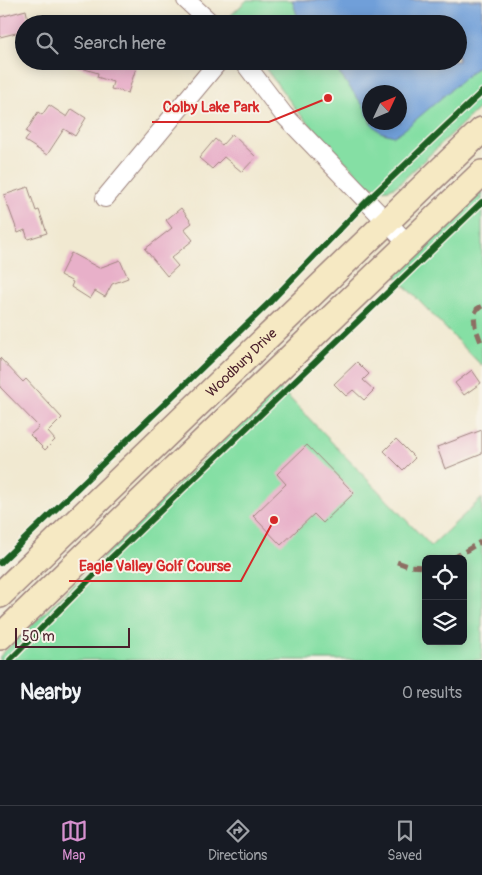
<!DOCTYPE html>
<html lang="en">
<head>
<meta charset="utf-8">
<style>
	:root { --surface:#171b24; --page:#242831; --text:#f1f3f6; --muted:#9ea1a6; --line:#363941; --accent:#d690ce }
	body { margin:0; font-family:Pangolin,sans-serif; background:var(--page); color:var(--text) }
	.controls { position:absolute; right:15px; bottom:15px; display:grid; overflow:hidden; border-radius:8px; box-shadow:0 2px 12px #0003 }
	.controls button { width:45px; height:45px; display:grid; place-items:center; padding:0; border:0; border-bottom:1px solid var(--line); background:var(--surface); color:var(--text); font:25px sans-serif }
	.compass { position:absolute; left:362px; top:85px; width:45px; height:45px; border-radius:50%; background:var(--surface); box-shadow:0 2px 12px #0003; rotate:46deg }
	.scale { position:absolute; left:15px; bottom:12px; width:115px; box-sizing:border-box; padding-left:5px; border:2px solid #4a1f2b; border-top:0; font-size:14px; line-height:18px; white-space:nowrap; color:#4a1f2b; -webkit-text-stroke:4px #f7f3e8; paint-order:stroke }
	.list { margin:0; padding:0; list-style:none }
	h2 { display:flex; justify-content:space-between; align-items:center; height:65px; margin:0; padding:0 20px; font-size:21px }
	h2 small { font-size:16px; font-weight:400; color:var(--muted) }
	.icon { flex:none; width:28px; height:28px; fill:none; stroke:currentColor; stroke-width:2; stroke-linecap:round; stroke-linejoin:round }
	.map { position:relative; flex:none; width:482px; height:660px; overflow:hidden }
	.search { position:absolute; background:var(--surface); box-shadow:0 2px 12px #0003; left:15px; right:15px; top:15px; height:55px; display:flex; align-items:center; gap:12px; box-sizing:border-box; padding:0 18px; border-radius:28px; color:var(--muted); font-size:19px }
	.sheet { height:145px; background:var(--surface) }
	nav { display:flex; justify-content:space-around; align-items:center; box-sizing:border-box; height:70px; border-top:1px solid var(--line); background:var(--surface); font-size:14px; color:var(--muted) }
	nav a { display:grid; justify-items:center; gap:2px }
	nav .on { color:var(--accent) }
	.map>svg:first-child { display:block }
</style>
</head>
<body>
<div class="map">
<svg width="482" height="660" viewBox="0 0 482 660">
	<rect width="100%" height="100%" fill="#f7f3e8"/>
	<filter id="ink" filterUnits="userSpaceOnUse"><feTurbulence type="fractalNoise" baseFrequency=".02" numOctaves="2"/><feDisplacementMap in="SourceGraphic" scale="10" xChannelSelector="R" yChannelSelector="G"/><feConvolveMatrix kernelMatrix="1 2 1 2 8 2 1 2 1" color-interpolation-filters="sRGB"/></filter>
	<filter id="wash" filterUnits="userSpaceOnUse"><feTurbulence type="fractalNoise" baseFrequency=".0096" numOctaves="4" result="noise"/><feDisplacementMap in="SourceGraphic" scale="20" xChannelSelector="R" yChannelSelector="G"/><feGaussianBlur stdDeviation="1.12" result="paint"/><feColorMatrix in="noise" values="0 0 0 0 0 0 0 0 0 0 0 0 0 0 0 0 0 1.4 0 .05"/><feComposite in="paint" operator="in"/></filter>
	<g filter="url(#wash)">
		<rect width="100%" height="100%" fill="#f1e9d1"/>
		<path fill="#85dfa4" stroke="#687f68" fill-rule="evenodd" d="M247 0H482V105L400 183C389 192 379 191 367 184L298 112 260 61H458V24H230L226 20ZM370 92H400V122H370Z
			M482 192V366L395 276Z
			M279 387 431 546 482 498V660H0V656ZM426 559H463V641H426Z"/>
		<path fill="#709fd9" stroke="#5d5f82" d="M292 0H482V63L405 129 394 136 380 132 370 122H400V92H370V122L365 108 330 61H458V24H300Z"/>
		<g id="blocks">
			<path fill="#e8b0c9" d="M26 10 29 24H24V31L0 37V17Z
				M69 61H124L123 64 136 68 128 93 111 89 113 82 97 77 98 73 68 64Z
				M49 105 67 117 72 109 86 118 75 136 64 129 47 155 25 141 30 134 26 132 38 112 42 115Z
				M232 134 256 157 242 172 224 157 212 169 199 158 215 139 222 145Z
				M28 187 36 211 39 210 47 233 28 239 25 230 18 233 4 195Z
				M181 208 192 223 184 229 193 240 171 258 178 266 167 276 145 249 172 228 166 220Z
				M71 253 99 268 120 260 128 278 112 284 105 297 95 291 90 299 71 287 73 282 60 275Z
				M0 358 23 382 26 379 62 418 48 432 55 440 45 450 30 435 39 427 0 387Z
				M357 362 369 374 363 380 374 390 364 400 353 390 346 396 334 384Z
				M472 370 481 383 464 395 455 383Z
				M482 430V454L445 469 437 447Z
				M396 439 415 458 403 470 384 451Z
				M307 445 354 493 323 523 314 514 281 545 253 516 286 484 277 474Z"/>
		</g>
	</g>
	<g filter="url(#ink)">
		<use href="#blocks" fill-opacity="0" stroke="#9e847e" stroke-width="1"/>
		<g fill="none" stroke-linecap="round" stroke-linejoin="round">
			<g stroke="#9e847e" stroke-width="20">
				<path id="street" d="M186 0 212 24
					M243 61 284 115 408 244
					M105 198 219 61"/>
			</g>
			<g stroke="#9e847e" stroke-width="28">
				<g id="secondary">
					<path id="s1" d="M0 595 482 130"/>
					<path d="M0 637 482 173"/>
				</g>
			</g>
			<use href="#street" stroke="#fff" stroke-width="18"/>
			<use href="#secondary" stroke="#f6e9c3" stroke-width="25"/>
			<path stroke="#8d6e63" stroke-width="5" stroke-dasharray="10 5" stroke-linecap="butt" d="M482 306 477 309 474 315 475 326 482 345
				M452 559 482 541
				M397 562 408 566 426 567"/>
			<g stroke="#f7f3e8" stroke-width="9">
				<path id="cycleway" d="M0 563 271 301 366 202 482 92
					M10 660 109 560 482 202"/>
			</g>
			<use href="#cycleway" stroke="#1b5e20" stroke-width="6"/>
		</g>
	</g>
	<g text-anchor="middle" stroke-width="4" stroke-linejoin="round" paint-order="stroke">
		<g font-size="14" fill="#4a1f2b" stroke="#f7f3e8">
			<text dy="5" stroke="none"><textPath href="#s1" startOffset="335">Woodbury Drive</textPath></text>
		</g>
	</g>
	<path fill="none" stroke="#d62828" stroke-width="2" d="M328 98L269 122H152M274 520L241 581H69"/>
	<g fill="#d62828" stroke="#f7f3e8" stroke-width="2">
		<circle cx="328" cy="98" r="5"/>
		<circle cx="274" cy="520" r="5"/>
	</g>
	<g font-size="15" text-anchor="middle" font-weight="bold" fill="#d62828" stroke="#f7f3e8" stroke-width="4" stroke-linejoin="round" paint-order="stroke">
		<text x="211" y="112">Colby Lake Park</text>
		<text x="155" y="571">Eagle Valley Golf Course</text>
	</g>
</svg>
<div class="controls">
<button><svg class="icon" aria-label="locate" viewBox="0 0 24 24"><circle cx="12" cy="12" r="6"/><path d="M12 2v4M12 18v4M2 12h4M18 12h4"/></svg></button>
<button><svg class="icon" aria-label="layers" viewBox="0 0 24 24"><path d="M12 4l9 5-9 5-9-5zM3 14l9 5 9-5"/></svg></button>
</div>
<svg class="compass" viewBox="-18 -18 36 36"><path d="M0-13l5 13h-10z" fill="#e53935"/><path d="M0 13l5-13h-10z" fill="#9ea1a6"/></svg>
<div class="scale">50 m</div>
<div class="search"><svg class="icon" aria-label="search" viewBox="0 0 24 24"><circle cx="10" cy="10" r="6"/><path d="M15 15l6 6"/></svg>Search here</div>
</div>
<section class="sheet">
<h2>Nearby<small>0 results</small></h2>
<ul class="list">
</ul>
</section>
<nav>
<a class="on"><svg class="icon" aria-label="map" viewBox="0 0 24 24"><path d="M3 6l6-2 6 2 6-2v14l-6 2-6-2-6 2zM9 4v14M15 6v14"/></svg>Map</a>
<a><svg class="icon" aria-label="directions" viewBox="0 0 24 24"><path d="M12 3l9 9-9 9-9-9zM9 14v-3h6M13 9l2 2-2 2"/></svg>Directions</a>
<a><svg class="icon" aria-label="saved" viewBox="0 0 24 24"><path d="M7 4h10v16l-5-4-5 4z"/></svg>Saved</a>
</nav>
</body>
</html>
